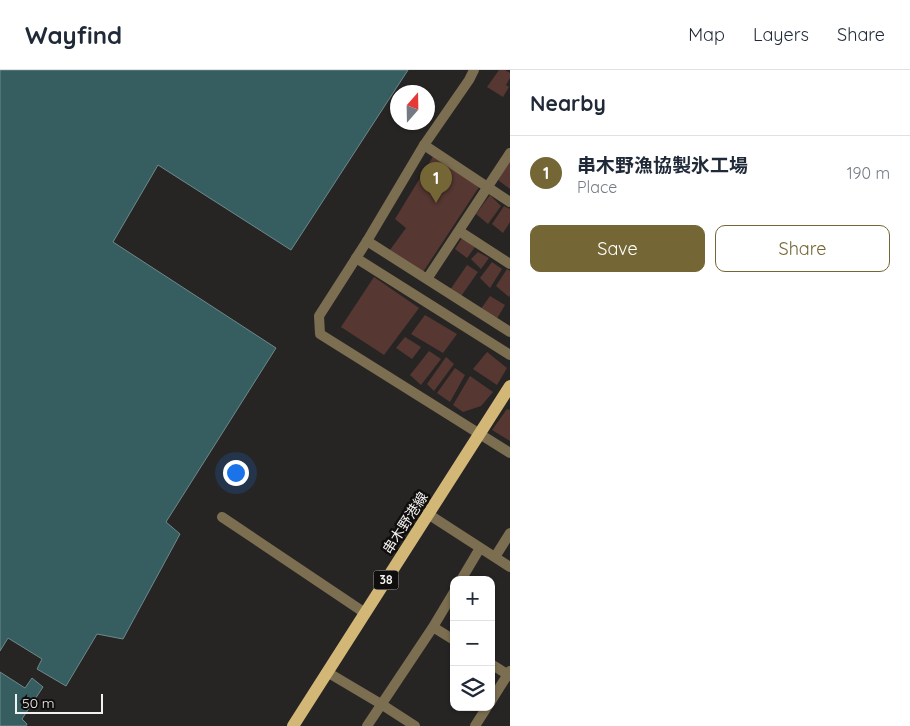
<!DOCTYPE html>
<html lang="en">
<head>
<meta charset="utf-8">
<style>
	:root { --surface:#fff; --page:#f2f2f3; --text:#1f2937; --muted:#747a83; --line:#e0e1e3; --accent:#746635 }
	body { margin:0; font-family:Quicksand,"Noto Sans JP",sans-serif; background:var(--page); color:var(--text) }
	.controls { position:absolute; right:15px; bottom:15px; display:grid; overflow:hidden; border-radius:10px; box-shadow:0 1px 4px #0004 }
	.controls button { width:45px; height:45px; display:grid; place-items:center; padding:0; border:0; border-bottom:1px solid var(--line); background:var(--surface); color:var(--text); font:25px sans-serif }
	.compass { position:absolute; left:390px; top:15px; width:45px; height:45px; border-radius:50%; background:var(--surface); box-shadow:0 1px 4px #0004; rotate:20deg }
	.scale { position:absolute; left:15px; bottom:12px; width:88px; box-sizing:border-box; padding-left:5px; border:2px solid #f2f1ef; border-top:0; font-size:14px; line-height:18px; white-space:nowrap; color:#f2f1ef; -webkit-text-stroke:4px #0f0e0d; paint-order:stroke }
	.you { position:absolute; left:235px; top:402px; width:18px; height:18px; margin:-12px; border:4px solid #fff; border-radius:50%; background:#1a73e8; box-shadow:0 0 0 8px #1a73e833 }
	.badge { display:grid; place-items:center; width:32px; height:32px; border-radius:50%; background:var(--accent); color:#fff; font-size:16px; font-weight:700 }
	.pin { position:absolute; translate:-50% -41px; filter:drop-shadow(0 1px 2px #0008) }
	.pin::after { content:''; position:absolute; top:26px; width:18px; height:15px; background:inherit; clip-path:polygon(0 0,100% 0,50% 100%) }
	.list { margin:0; padding:0; list-style:none }
	h2 { display:flex; justify-content:space-between; align-items:center; height:65px; margin:0; padding:0 20px; font-size:21px }
	h2 small { font-size:16px; font-weight:400; color:var(--muted) }
	.list li { display:grid; grid-template-columns:32px 1fr auto; gap:15px; align-items:center; box-sizing:border-box; height:75px; padding:0 20px; border-top:1px solid var(--line) }
	.list b { display:block; font-size:19px; white-space:nowrap }
	.list p { margin:0; font-size:16px; white-space:nowrap; color:var(--muted) }
	.list em { font-size:16px; font-style:normal; color:var(--muted) }
	.actions { display:flex; gap:10px; padding:15px 20px }
	.actions a { flex:1; padding:11px 0; border:1px solid var(--accent); border-radius:10px; text-align:center; font-size:18px; color:var(--accent) }
	.actions .main { background:var(--accent); color:#fff }
	.icon { flex:none; width:28px; height:28px; fill:none; stroke:currentColor; stroke-width:2; stroke-linecap:round; stroke-linejoin:round }
	.map { position:relative; flex:none; width:510px; height:656px; overflow:hidden }
	header { display:flex; align-items:center; gap:30px; box-sizing:border-box; height:70px; padding:0 25px; background:var(--surface); border-bottom:1px solid var(--line) }
	header strong { font-size:24px }
	nav { display:flex; gap:28px; margin-inline-start:auto; font-size:18px }
	main { display:flex }
	aside { flex:1; background:var(--surface) }
	.map>svg:first-child { display:block }
</style>
</head>
<body>
<header>
<strong>Wayfind</strong>
<nav><a>Map</a><a>Layers</a><a>Share</a></nav>
</header>
<main>
<div class="map">
<svg width="510" height="656" viewBox="0 0 510 656">
	<rect width="100%" height="100%" fill="#272523"/>
	<path fill="#365d5f" stroke="#6e898a" d="M0 0H408L291 180 158 95 113 172 276 278 166 452 180 464 123 569 97 564 66 616 37 599 42 589 8 568 0 581Z
		M0 602 25 618 32 608 43 617 22 649 27 654 26 656H0Z"/>
	<path fill="#563732" d="M499 0H505L510 3V8L506 15 509 17 503 27 487 17Z
		M434 85 479 117 423 202 390 180 406 158 395 149Z
		M510 90V119L498 110Z
		M490 125 501 136 488 154 476 144Z
		M504 136 510 139V152L503 163 492 154Z
		M462 168 475 177 467 188 455 179Z
		M478 182 489 188 481 199 471 189Z
		M492 192 502 199 490 218 480 208Z
		M467 195 478 202 459 229 448 223Z
		M507 199 510 201V225L509 227 496 216Z
		M374 207 419 238 384 285 341 257Z
		M490 226 505 235 495 252 478 243Z
		M425 245 457 264 443 283 411 264Z
		M405 267 421 277 412 289 396 278Z
		M429 281 441 289 421 315 410 305Z
		M487 282 507 298 497 315 473 299Z
		M446 287 454 294 434 321 427 314Z
		M455 298 465 305 450 332 437 323Z
		M470 306 493 322 481 336 463 342 453 335Z
		M507 339 510 340V371L492 360Z"/>
	<g fill="none" stroke-linecap="round" stroke-linejoin="round">
		<path stroke="#7c6e50" stroke-width="10" d="M424 75 510 132
			M459 161 510 194
			M367 171 510 262
			M356 188 510 285
			M427 209 510 83
			M428 444 510 497
			M222 447 365 543
			M495 487 510 463
			M461 510 480 478
			M433 557 454 570
			M491 594 510 606
			M327 602 381 634 415 656
			M491 631 510 601
			M367 656 433 557 454 522
			M475 656 487 637"/>
		<path stroke="#7c6e50" stroke-width="10" d="M474 0 469 10 424 75 367 171 319 246 320 264 510 383"/>
		<path stroke="#d3b777" stroke-width="12" d="M293 656 510 316"/>
	</g>
	<g text-anchor="middle" stroke-width="5" stroke-linejoin="round" paint-order="stroke">
		<rect fill="#0f0e0d" stroke="#aeadab" stroke-width="1" x="373.5" y="500.5" width="25" height="19" rx="4"/>
		<g font-size="12" font-weight="bold" fill="#f2f1ef">
			<text x="386" y="514">38</text>
		</g>
		<g font-size="14" fill="#f2f1ef" stroke="#0f0e0d">
			<text transform="translate(405 453) rotate(-57)" y="5">串木野港線</text>
		</g>
	</g>
</svg>
<div class="controls">
<button>+</button>
<button>−</button>
<button><svg class="icon" aria-label="layers" viewBox="0 0 24 24"><path d="M12 4l9 5-9 5-9-5zM3 14l9 5 9-5"/></svg></button>
</div>
<svg class="compass" viewBox="-18 -18 36 36"><path d="M0-13l5 13h-10z" fill="#e53935"/><path d="M0 13l5-13h-10z" fill="#747a83"/></svg>
<div class="scale">50 m</div>
<div class="you"></div>
<div class="pin badge" style="left:436px;top:133px">1</div>
</div>
<aside>
<h2>Nearby<small></small></h2>
<ul class="list">
<li><span class="badge">1</span><div><b>串木野漁協製氷工場</b><p>Place</p></div><em>190 m</em></li>
</ul>
<div class="actions"><a class="main">Save</a><a>Share</a></div>
</aside>
</main>
</body>
</html>
